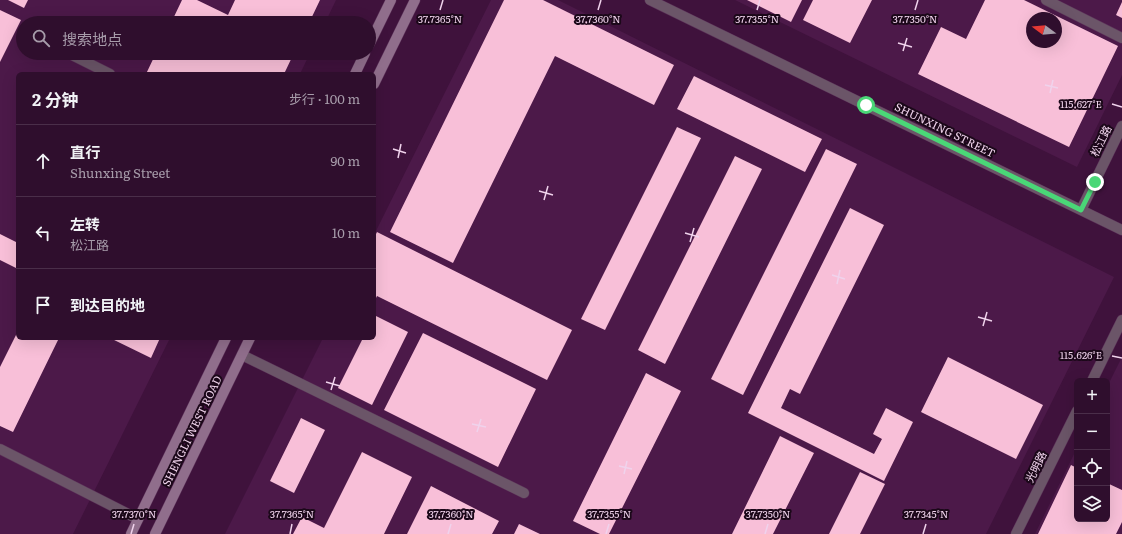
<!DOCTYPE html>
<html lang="zh">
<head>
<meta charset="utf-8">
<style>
	:root { --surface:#2f0e2d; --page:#371735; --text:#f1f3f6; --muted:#a79caa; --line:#4a2e49 }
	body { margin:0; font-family:Literata,"Noto Sans SC",serif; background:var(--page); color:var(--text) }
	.controls { position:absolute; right:12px; bottom:12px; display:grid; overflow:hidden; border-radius:6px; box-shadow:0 4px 16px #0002 }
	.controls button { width:36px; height:36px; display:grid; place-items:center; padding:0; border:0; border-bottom:1px solid var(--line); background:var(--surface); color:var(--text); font:20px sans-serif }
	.compass { position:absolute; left:1026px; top:12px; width:36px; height:36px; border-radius:50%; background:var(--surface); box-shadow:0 4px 16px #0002; rotate:286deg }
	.stop { position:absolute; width:12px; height:12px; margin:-9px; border:3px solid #4ad777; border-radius:50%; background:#fff }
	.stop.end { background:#4ad777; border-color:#fff; box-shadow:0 1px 4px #0008 }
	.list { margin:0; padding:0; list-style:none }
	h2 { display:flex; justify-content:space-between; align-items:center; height:52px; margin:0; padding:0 16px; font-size:17px }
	h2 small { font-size:13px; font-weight:400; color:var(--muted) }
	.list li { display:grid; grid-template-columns:26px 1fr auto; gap:12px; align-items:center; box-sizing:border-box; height:72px; padding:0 16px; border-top:1px solid var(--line) }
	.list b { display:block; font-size:15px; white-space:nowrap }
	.list p { margin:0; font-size:13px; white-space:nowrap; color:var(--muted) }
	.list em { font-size:13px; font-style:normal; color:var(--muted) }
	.icon { flex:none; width:22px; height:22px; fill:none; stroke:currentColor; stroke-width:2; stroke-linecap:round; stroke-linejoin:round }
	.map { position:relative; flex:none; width:1122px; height:534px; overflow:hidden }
	.search { position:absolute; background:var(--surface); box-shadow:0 4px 16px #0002; left:16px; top:16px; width:360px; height:44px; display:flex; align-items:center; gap:10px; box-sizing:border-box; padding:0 14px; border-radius:22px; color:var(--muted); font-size:15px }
	.panel { position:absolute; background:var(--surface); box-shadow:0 4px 16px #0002; left:16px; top:72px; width:360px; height:268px; border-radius:6px }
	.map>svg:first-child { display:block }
</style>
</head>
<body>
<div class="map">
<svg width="1122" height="534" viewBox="0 0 1122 534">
	<rect width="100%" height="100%" fill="#3f123c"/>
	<path fill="#4c1949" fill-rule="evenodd" d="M0 0H336L325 23H23V53H310L300 74H18V338H170L73 534H0Z
		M491 0H558L1114 277 986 534H225L323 338H374V235Z
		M735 0H1122V75L1077 167ZM1032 18H1056V42H1032Z
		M1122 357V534H1035L1077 448V519H1107V387Z"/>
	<path fill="#f8bfd8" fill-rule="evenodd" d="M8 0H28L24 8Z
		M182 0H197L228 15 235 0H320L309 23H171Z
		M504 0H543L674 65 654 105 555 56 453 263 390 232Z
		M747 0H802L791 22Z
		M813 0H872L850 43 803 20Z
		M985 0H1024L1118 46 1069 147 918 74 941 27 966 39ZM1032 18H1056V42H1032Z
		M1122 2V18L1116 15Z
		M0 10 21 20 0 62Z
		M156 53H294L284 74H146Z
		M694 76 822 139 805 172 677 109Z
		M677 127 701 138 605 330 581 319Z
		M826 149 857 164 743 395 711 379Z
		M735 156 762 169 665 364 638 350Z
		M850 208 884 225 800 394 790 389 781 408 874 454 882 439 873 434 886 408 913 422 884 481 748 413Z
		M377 232 572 330 547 380 377 296 374 302V238Z
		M0 234 18 243V269L0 260Z
		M374 315 408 332 372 405 338 388 363 338H374Z
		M18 331V338H59L13 432 0 426V367Z
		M423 333 536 389 498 467 384 410Z
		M110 338H160L151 358Z
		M948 357 1043 405 1016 459 921 412Z
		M646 373 681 391 609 534H600L573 521Z
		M301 418 325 430 294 493 270 481Z
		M780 436 814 453 773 534H732Z
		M362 452 412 477 384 534H293L302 517 324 528Z
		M1071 465 1077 468V519H1107V483L1122 490V522L1116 534H1038Z
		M860 472 885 484 860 534H829Z
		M431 486 499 521 492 534H407Z
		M519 524 540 534H514Z"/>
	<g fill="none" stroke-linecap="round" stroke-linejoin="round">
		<g stroke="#5b3158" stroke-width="11">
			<path id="service" d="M1046 0 1122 38
				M68 53 110 74
				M242 355 524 493
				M0 449 138 519"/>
		</g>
		<g stroke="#5b3158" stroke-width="11">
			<path id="tertiary" d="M650 0 1122 230
				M1081 210 1122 126
				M1092 381 1122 320
				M1016 534 1077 411"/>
		</g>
		<g stroke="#5b3158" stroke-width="11">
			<path id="secondary" d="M369 45 391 0
				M355 74 365 53
				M374 84 415 0
				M131 534 226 338
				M155 534 250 338"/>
		</g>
		<use href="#service" stroke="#6b5568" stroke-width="10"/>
		<use href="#tertiary" stroke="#6b5568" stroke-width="10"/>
		<use href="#secondary" stroke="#906e8c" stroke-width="10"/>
	</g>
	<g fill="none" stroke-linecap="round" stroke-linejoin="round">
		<path stroke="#4ad777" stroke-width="5" d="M866 105 1081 210 1095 182"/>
	</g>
	<path fill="none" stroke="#f0d3ec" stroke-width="1.5" d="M440 10 443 0M598 10 601 0M757 10 760 0M915 10 918 0M898 43 912 47M903 51 907 38M1045 85 1058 88M1050 93 1053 80M1112 104 1122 107M393 149 406 153M398 158 401 144M539 191 553 195M544 200 548 186M685 233 699 237M690 242 694 228M832 275 845 279M837 284 840 270M978 317 992 321M983 326 987 312M1112 356 1122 358M326 382 340 386M331 390 335 377M472 424 486 427M477 432 481 419M619 466 632 469M624 474 627 461M131 534 134 524M290 534 292 524M448 534 451 524M606 534 609 524M765 534 768 524M923 534 926 524"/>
	<g text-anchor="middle" stroke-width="4" stroke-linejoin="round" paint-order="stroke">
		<g font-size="11" fill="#f0d3ec" stroke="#1b0819">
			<text transform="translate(945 130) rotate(26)" y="4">SHUNXING STREET</text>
			<text transform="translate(1101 141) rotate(-64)" y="4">松江路</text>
			<text transform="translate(192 431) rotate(-64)" y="4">SHENGLI WEST ROAD</text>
			<text transform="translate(1036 467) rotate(-64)" y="4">光明路</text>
		</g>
	</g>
	<g font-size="10" text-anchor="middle" fill="#f0d3ec" stroke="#1b0819" stroke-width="4" stroke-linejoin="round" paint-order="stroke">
		<text x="440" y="23">37.7365°N</text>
		<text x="598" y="23">37.7360°N</text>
		<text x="757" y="23">37.7355°N</text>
		<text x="915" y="23">37.7350°N</text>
		<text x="1081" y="108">115.627°E</text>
		<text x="1081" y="359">115.626°E</text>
		<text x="134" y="518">37.7370°N</text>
		<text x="292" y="518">37.7365°N</text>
		<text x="451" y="518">37.7360°N</text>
		<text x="609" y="518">37.7355°N</text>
		<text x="768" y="518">37.7350°N</text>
		<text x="926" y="518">37.7345°N</text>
	</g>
</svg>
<div class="controls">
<button>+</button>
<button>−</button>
<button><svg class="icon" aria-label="locate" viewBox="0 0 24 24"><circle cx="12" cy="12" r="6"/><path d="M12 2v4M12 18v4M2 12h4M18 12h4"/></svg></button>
<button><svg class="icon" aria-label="layers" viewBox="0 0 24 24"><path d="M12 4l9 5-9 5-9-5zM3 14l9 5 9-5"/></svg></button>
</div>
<svg class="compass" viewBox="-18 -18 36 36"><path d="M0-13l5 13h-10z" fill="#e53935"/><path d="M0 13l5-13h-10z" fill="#a79caa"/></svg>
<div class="stop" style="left:866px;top:105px"></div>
<div class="stop end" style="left:1095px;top:182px"></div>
<div class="search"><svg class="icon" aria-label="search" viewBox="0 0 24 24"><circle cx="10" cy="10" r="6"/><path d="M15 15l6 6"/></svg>搜索地点</div>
<section class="panel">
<h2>2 分钟<small>步行 · 100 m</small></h2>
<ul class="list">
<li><svg class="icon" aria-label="ahead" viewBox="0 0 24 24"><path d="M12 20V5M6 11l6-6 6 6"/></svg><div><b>直行</b><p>Shunxing Street</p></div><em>90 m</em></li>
<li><svg class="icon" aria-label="left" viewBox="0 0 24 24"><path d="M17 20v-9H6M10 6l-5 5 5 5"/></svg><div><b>左转</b><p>松江路</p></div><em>10 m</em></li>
<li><svg class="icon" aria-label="arrive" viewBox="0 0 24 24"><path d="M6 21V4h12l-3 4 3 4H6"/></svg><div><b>到达目的地</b></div></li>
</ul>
</section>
</div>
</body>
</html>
